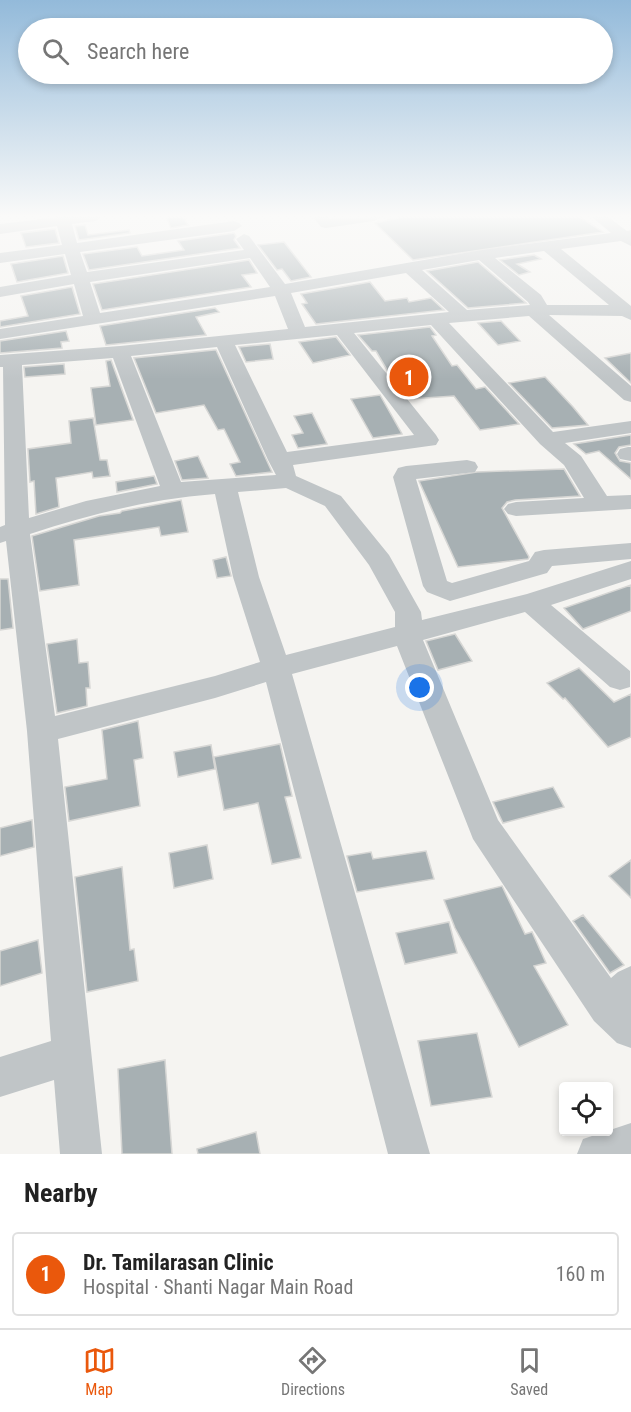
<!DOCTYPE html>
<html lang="en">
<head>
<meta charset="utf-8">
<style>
	:root { --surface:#fff; --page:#f6f6f6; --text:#222; --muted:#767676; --line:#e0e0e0; --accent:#ea580c }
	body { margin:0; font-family:"Roboto Condensed",sans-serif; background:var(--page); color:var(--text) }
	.controls { position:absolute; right:18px; bottom:18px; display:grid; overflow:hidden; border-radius:6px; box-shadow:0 3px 9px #0003 }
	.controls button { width:54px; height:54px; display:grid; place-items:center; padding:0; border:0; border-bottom:2px solid var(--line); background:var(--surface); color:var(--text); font:30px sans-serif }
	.you { position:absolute; left:420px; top:688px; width:21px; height:21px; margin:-15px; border:4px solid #fff; border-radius:50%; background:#1a73e8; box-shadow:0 0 0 9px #1a73e833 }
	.badge { display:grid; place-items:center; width:39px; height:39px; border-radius:50%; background:var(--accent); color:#fff; font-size:20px; font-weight:700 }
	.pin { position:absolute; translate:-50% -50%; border:3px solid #fff; box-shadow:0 2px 6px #0006 }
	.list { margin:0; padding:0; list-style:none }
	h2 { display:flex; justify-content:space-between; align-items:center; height:78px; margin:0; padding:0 24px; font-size:26px }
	h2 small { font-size:20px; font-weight:400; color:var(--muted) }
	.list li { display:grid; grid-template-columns:39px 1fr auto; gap:18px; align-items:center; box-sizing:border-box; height:84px; margin:0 12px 12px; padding:0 12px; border:2px solid var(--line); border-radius:6px }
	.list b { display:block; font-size:22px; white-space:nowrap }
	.list p { margin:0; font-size:20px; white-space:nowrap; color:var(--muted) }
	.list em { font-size:20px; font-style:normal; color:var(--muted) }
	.icon { flex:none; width:33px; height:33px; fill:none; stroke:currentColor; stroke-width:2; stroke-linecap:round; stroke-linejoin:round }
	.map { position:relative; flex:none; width:631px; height:1154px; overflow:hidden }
	.search { position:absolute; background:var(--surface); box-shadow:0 3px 9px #0003; left:18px; right:18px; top:18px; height:66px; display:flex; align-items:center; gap:15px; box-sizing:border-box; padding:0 21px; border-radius:33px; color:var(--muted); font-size:22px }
	.sheet { height:174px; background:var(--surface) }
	nav { display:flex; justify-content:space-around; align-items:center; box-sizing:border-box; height:84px; border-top:2px solid var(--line); background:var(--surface); font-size:16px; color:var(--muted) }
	nav a { display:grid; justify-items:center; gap:3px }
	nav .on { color:var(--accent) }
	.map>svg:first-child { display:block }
</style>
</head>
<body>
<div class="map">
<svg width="631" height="1154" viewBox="0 0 631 1154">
	<rect width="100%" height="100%" fill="#f5f4f1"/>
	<path fill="#a7b0b3" stroke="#d6d6d4" stroke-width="1.5" d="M166 217H183L188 225 171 228Z
		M402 217H580L603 232 413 260 375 223Z
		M85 225 88 235 129 230 130 233 79 240 75 226Z
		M55 229 59 243 26 247 21 233Z
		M234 233 236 236 234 240 240 248 89 270 83 254 137 247 142 256 184 250 178 241Z
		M284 242 311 277 291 281 282 269 277 270 258 245Z
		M534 255 541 259 517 264 530 272 519 275 500 260Z
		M63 256 68 273 17 282 11 264Z
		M249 260 257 273 242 275 251 287 102 310 93 284Z
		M478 262 526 303 468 308 427 271Z
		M370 282 385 301 407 298 409 302 431 298 444 310 316 324 302 304 307 303 301 294Z
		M72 287 80 314 0 327V321L28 316 21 296Z
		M215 308 219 312 196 317 206 335 106 345 100 326Z
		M501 321 520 341 498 345 478 323Z
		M430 327 436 335 432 336 452 366 457 365 476 389 485 387 519 424 480 430 454 396 410 399 387 370 376 351H372L358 335Z
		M66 331 69 341 61 342 62 348 0 353V341Z
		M336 337 350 355 313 363 299 342Z
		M270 344 273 359 246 362 239 347Z
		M214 350H216L272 472 236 476 230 464 240 462 224 429 218 430 204 405 156 413 134 358Z
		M631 353V383L605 358Z
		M111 360 133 420 96 425 91 388 110 386 106 361Z
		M64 364 65 374 25 377 24 367Z
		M545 377 573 407 588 425 552 428 509 383Z
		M380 395 402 434 373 438 351 399Z
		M312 413 327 444 298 448 292 435 303 433 294 416Z
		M93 418 100 460H107L110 476 93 478 92 472 56 478 59 507 36 514 34 481 30 482 28 449 71 443 69 421Z
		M631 435V445L619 447 615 453 620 461 631 463V479L599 451 586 454 574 444Z
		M198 456 208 478 182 480 175 461Z
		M564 469 580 496 515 500 507 502 502 508 529 557 528 559 458 567 419 481 477 472Z
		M154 476 157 484 117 492 116 482Z
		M181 500 188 532 161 536 159 527 74 540 79 585 40 591 32 536 99 516 120 513 122 511Z
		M226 557 231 576 217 578 213 560Z
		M0 579H8L13 628 0 630Z
		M631 585V611L583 629 564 608Z
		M455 634 472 661 438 670 426 641Z
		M77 639 79 663 88 662 90 688H86L87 706 57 713 47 644Z
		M579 668 614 702 631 694V737L608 747 565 698 563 699 547 683Z
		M138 721 143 758 134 760 140 806 69 821 65 787 107 779 102 730Z
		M280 744 292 796 285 797 301 858 272 864 258 803 224 810 214 757Z
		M211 745 215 769 178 777 174 752Z
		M553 787 564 807 503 823 493 802Z
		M32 820 34 847 0 856V828Z
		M207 845 213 879 174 888 169 853Z
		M426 851 434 879 357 892 347 856 371 852 373 859Z
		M631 860V898L609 876Z
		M122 867 130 950 134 949 138 981 87 992 75 877Z
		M502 886 525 934 532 932 546 963 534 966 568 1025 519 1047 455 928 444 900Z
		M583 915 624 965 610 973 573 921Z
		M449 922 457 953 405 964 396 933Z
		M38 940 42 973 0 986V951Z
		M477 1033 492 1097 431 1106 418 1041Z
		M165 1060 172 1154H122L118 1069Z
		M256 1132 260 1154H198L197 1149Z"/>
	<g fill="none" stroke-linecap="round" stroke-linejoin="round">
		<path fill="#c0c5c7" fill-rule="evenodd" d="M60 217H102L95 221 72 224 77 243 234 221 239 223 242 226 234 231 80 252 87 272 244 250 236 239 244 234 249 236 285 284 482 250 611 233 592 217H608L627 231 631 230V246L621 241 561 249 631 306V320L622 316 549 315 631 386V402L624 400 529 316 449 323 553 432 631 421V433L565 443 581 456 607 496 631 495V509L516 516 508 514 504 509 508 504 516 502 584 498 564 465 540 444 431 325 354 333 436 435 439 440 436 445 293 465 296 476 341 496 389 555 421 612 422 620 527 594 631 561V579L551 605 630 671V687L620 690 610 687 525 612 423 640 498 820 611 978 618 972 631 966V1048L617 1043 594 1021 473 839 397 646 292 674 430 1154H388L266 682 215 698 58 739 102 1154H60L54 1080 0 1097V1057L51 1041 27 731 6 541 0 543V527L5 525 3 367H0V355L120 346 288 329 275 296 0 339V329L83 316 74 284 0 297V287L71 275 65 254 0 263V253L62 245 57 226 0 234V224ZM544 251 609 305H547L541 295 495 258ZM250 258 270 287 100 313 90 282ZM479 260 528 302 530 305 467 310 422 270ZM406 273 449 312 305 327 291 293ZM337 335 414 435 287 452 235 345ZM217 347 268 460 276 475 181 482 131 356ZM113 358 160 486 86 501 29 518 22 365ZM286 488 325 506 369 565 395 612V627L286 655 259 577 238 492ZM215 494 233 577 260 662 215 676 55 716 30 534C91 514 151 499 215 494Z
			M313 217H328L330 219 381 217 374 221 326 228 321 227Z
			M628 447H631V461L620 459 617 454 620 449Z
			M467 460 475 462 478 467 475 472 416 479 447 581 452 583 529 561 535 552 544 550 631 543V559L552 566 547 573 450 601 427 592 423 586 393 477 398 468 406 466Z
			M631 1123V1154H577L583 1139Z"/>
	</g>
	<linearGradient id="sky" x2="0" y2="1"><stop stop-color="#93bada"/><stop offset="0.57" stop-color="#fafaf9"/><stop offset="1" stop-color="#fafaf9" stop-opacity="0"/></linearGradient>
	<rect width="631" height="379" fill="url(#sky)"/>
</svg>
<div class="controls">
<button><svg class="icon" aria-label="locate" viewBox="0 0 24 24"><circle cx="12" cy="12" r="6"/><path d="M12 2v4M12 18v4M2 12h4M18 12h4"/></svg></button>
</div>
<div class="you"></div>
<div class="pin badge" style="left:409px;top:377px">1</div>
<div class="search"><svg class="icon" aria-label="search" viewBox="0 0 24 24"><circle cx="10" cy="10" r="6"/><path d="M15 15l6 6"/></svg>Search here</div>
</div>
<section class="sheet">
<h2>Nearby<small></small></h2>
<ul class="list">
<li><span class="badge">1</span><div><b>Dr. Tamilarasan Clinic</b><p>Hospital · Shanti Nagar Main Road</p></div><em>160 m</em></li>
</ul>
</section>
<nav>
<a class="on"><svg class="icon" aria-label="map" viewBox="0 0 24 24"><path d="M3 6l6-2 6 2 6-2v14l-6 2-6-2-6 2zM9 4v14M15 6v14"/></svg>Map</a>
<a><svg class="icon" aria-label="directions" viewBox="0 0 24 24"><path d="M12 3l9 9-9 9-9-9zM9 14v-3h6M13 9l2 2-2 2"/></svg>Directions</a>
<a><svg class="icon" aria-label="saved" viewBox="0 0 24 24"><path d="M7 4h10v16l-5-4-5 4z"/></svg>Saved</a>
</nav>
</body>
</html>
